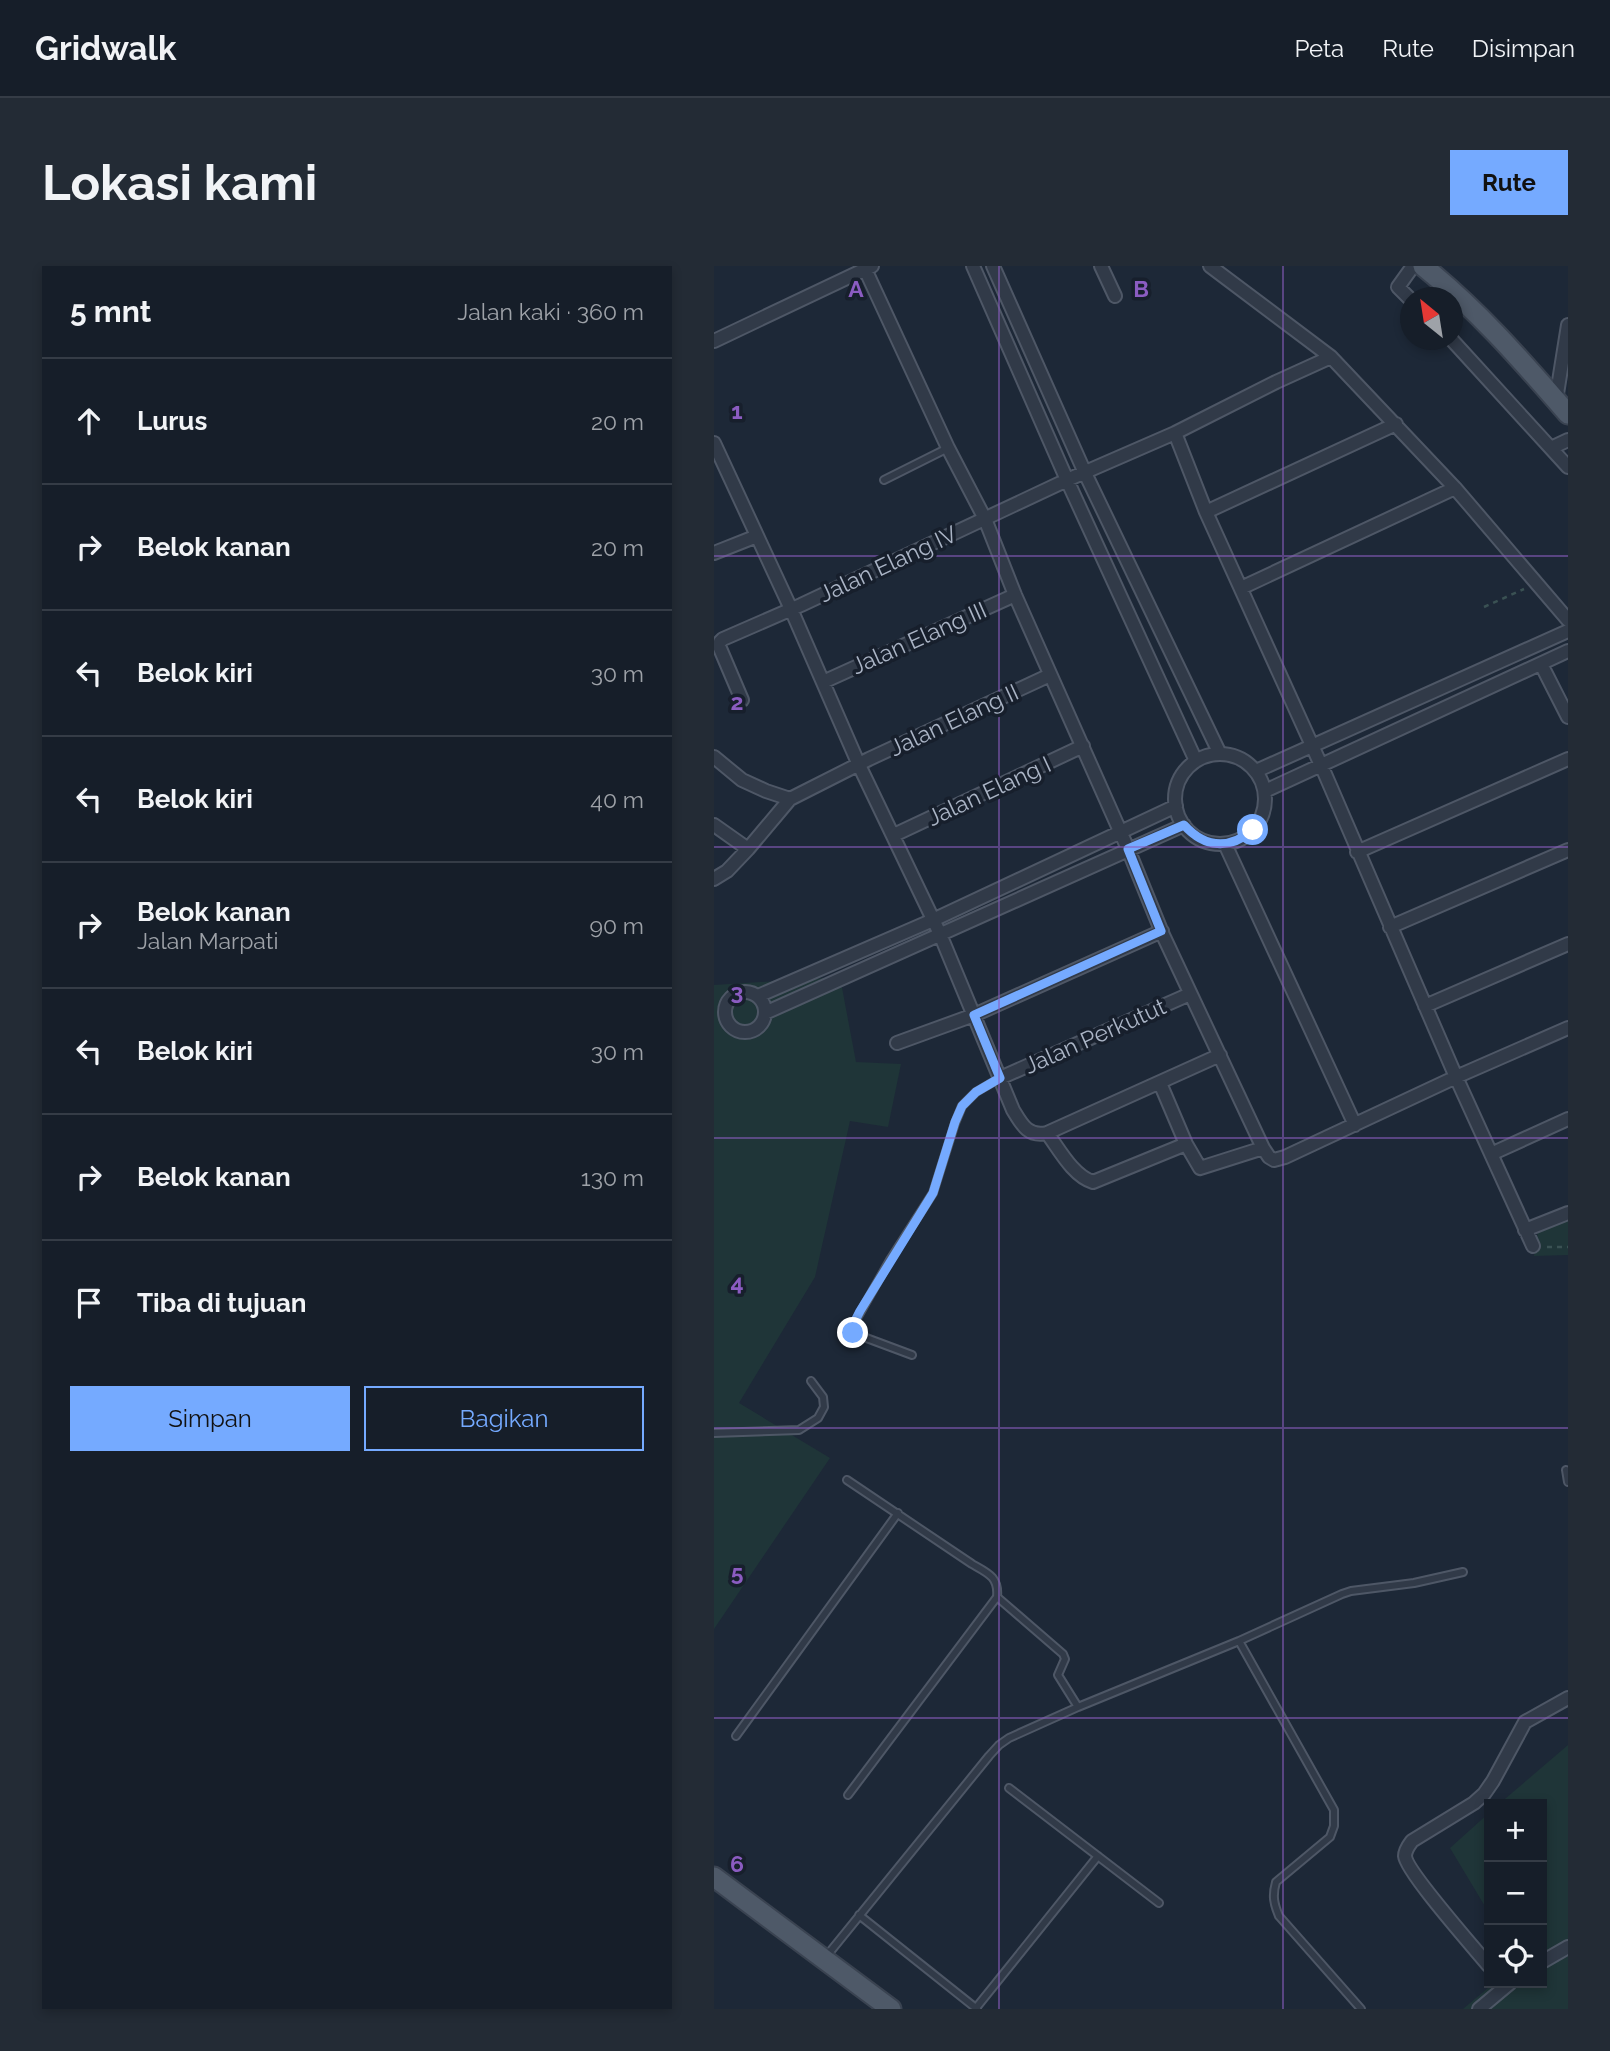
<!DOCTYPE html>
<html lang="id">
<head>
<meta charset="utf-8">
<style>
	:root { --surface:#161e29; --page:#232b35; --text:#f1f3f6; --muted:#9ea2a8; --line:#353c46; --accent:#75aaff }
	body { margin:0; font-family:Raleway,sans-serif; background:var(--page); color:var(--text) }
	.controls { position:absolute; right:21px; bottom:21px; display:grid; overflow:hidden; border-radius:0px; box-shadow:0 4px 10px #0003 }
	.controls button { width:63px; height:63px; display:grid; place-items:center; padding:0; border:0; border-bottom:2px solid var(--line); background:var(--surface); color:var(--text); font:35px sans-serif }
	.compass { position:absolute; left:686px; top:21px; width:63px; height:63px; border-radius:50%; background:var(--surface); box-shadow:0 4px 10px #0003; rotate:330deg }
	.stop { position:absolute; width:21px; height:21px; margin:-16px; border:5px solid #75aaff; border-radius:50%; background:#fff }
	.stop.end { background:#75aaff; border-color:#fff; box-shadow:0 2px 7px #0008 }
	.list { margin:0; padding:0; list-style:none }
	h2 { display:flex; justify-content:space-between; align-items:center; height:91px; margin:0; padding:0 28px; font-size:30px }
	h2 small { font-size:23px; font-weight:400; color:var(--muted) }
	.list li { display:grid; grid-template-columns:46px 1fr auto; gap:21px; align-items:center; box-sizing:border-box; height:126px; padding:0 28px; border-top:2px solid var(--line) }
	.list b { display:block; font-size:26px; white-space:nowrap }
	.list p { margin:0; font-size:23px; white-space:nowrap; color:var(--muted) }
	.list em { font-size:23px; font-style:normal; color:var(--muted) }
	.actions { display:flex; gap:14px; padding:21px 28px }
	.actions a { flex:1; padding:16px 0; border:2px solid var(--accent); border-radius:0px; text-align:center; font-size:24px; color:var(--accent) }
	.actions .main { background:var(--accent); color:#111 }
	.icon { flex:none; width:38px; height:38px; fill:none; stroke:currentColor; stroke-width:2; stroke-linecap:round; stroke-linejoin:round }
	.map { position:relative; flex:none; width:854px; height:1743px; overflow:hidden; border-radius:0px }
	header { display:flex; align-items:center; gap:42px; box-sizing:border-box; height:98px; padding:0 35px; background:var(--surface); border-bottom:2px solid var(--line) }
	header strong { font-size:33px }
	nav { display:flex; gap:38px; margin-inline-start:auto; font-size:24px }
	.intro { display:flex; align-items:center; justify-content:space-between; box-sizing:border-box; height:168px; padding:0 42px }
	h1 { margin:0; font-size:49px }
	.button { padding:18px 32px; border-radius:0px; background:var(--accent); color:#111; font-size:24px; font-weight:700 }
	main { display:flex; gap:42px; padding:0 42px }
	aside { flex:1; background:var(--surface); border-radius:0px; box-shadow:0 4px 10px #0003 }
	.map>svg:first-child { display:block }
</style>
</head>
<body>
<header>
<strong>Gridwalk</strong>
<nav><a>Peta</a><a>Rute</a><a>Disimpan</a></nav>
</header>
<div class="intro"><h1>Lokasi kami</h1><a class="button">Rute</a></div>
<main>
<aside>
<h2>5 mnt<small>Jalan kaki · 360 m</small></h2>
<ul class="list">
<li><svg class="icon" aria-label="ahead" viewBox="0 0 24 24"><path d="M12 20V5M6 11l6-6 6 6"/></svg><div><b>Lurus</b></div><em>20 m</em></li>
<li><svg class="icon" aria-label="right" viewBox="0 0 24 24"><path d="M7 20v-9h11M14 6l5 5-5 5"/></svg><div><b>Belok kanan</b></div><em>20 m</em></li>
<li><svg class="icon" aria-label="left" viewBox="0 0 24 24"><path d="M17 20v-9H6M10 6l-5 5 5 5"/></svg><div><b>Belok kiri</b></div><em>30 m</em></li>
<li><svg class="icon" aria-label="left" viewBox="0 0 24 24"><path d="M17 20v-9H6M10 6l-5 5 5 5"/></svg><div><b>Belok kiri</b></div><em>40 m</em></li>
<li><svg class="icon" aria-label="right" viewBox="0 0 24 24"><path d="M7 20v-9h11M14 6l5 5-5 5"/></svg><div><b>Belok kanan</b><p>Jalan Marpati</p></div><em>90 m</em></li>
<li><svg class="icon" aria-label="left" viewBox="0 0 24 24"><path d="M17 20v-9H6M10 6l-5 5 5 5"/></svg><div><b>Belok kiri</b></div><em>30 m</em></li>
<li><svg class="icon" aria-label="right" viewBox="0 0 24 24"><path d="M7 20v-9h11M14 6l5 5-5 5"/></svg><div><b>Belok kanan</b></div><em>130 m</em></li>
<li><svg class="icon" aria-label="arrive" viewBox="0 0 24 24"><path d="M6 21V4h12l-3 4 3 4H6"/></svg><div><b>Tiba di tujuan</b></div></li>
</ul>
<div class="actions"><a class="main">Simpan</a><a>Bagikan</a></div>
</aside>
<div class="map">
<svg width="854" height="1743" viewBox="0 0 854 1743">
	<rect width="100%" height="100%" fill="#1d2837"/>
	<path fill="#1f3538" d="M126 711 142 796 187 798 174 861 136 855 101 1011 25 1137 116 1192 0 1363V719Z
		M854 943V989L820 990 826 954Z
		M854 1479V1743H749L780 1717H828V1538H785Z
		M775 1547V1647L736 1582Z"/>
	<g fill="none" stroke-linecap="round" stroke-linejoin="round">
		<g stroke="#4e5766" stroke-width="10">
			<path id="service" d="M170 214 234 182
				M198 1089 139 1067 138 1061 176 994 219 927 241 857 248 840 262 826 286 812
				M0 1167 85 1164 104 1152 110 1141 109 1131 97 1115
				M852 1204 854 1216
				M133 1214 258 1298C274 1307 285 1311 283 1331L349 1388 351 1393 344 1409 364 1441
				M525 1375 620 1544V1560L616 1571 562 1616C558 1630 560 1638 565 1650L647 1743
				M22 1470 184 1247
				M295 1522 445 1637
				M134 1529 283 1331
				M145 1649 263 1743
				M111 1692 275 1490 285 1479 295 1472 364 1441 525 1375 628 1328 637 1325 700 1317 749 1306
				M262 1742 384 1590"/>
		</g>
		<g stroke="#4e5766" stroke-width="16">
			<path id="minor" d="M259 0 353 214 482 495
				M279 0 371 207 506 488
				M387 0 401 30
				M496 0 617 91 741 222 854 354
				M151 3 234 182 271 253 301 329 414 583 449 669 549 882 555 891 560 894 571 891 742 811 854 762
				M696 33 684 21 699 0
				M738 74 854 201
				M0 75 158 0
				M842 134 854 59
				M461 167 492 246 611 508 742 811 819 980
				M0 177 77 343 145 499 226 668 299 844C308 859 314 871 333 867L506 789
				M837 182 854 174
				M492 246 682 158
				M0 287 43 270
				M527 322 741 222
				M827 398 854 451
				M109 416 301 329
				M28 434 5 380 6 376 9 373 87 339 353 214 461 167 562 116 617 91
				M461 533a45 45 0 1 1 90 0a45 45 0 1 1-90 0Z
				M0 491 28 514 52 525 76 533
				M542 505 854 365
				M551 525 854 385
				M0 559 34 583
				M180 569 369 480
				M511 578 641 859
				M643 586 854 493
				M0 613 13 605 34 583 76 533 155 493 336 409
				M676 661 854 584
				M11 746a20 20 0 1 1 40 0a20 20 0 1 1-40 0Z
				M44 730 219 654 462 540
				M711 740 854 678
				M51 747 470 559
				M183 777 260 749 448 665
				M286 812 476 728
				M446 817 472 878 486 902 549 882
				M333 867C345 883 359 910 379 916L472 878
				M777 888 854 853
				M811 964 854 947
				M828 1696 854 1681
				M775 1700C761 1683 692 1605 691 1590 691 1584 695 1579 698 1575L760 1537 770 1528 779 1515 811 1456 854 1432
				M765 1743 796 1717"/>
		</g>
		<g stroke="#3a4351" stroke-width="23">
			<path id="primary" d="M709 0C765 45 807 94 854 148
				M0 1611 177 1743"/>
		</g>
		<path stroke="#3a5153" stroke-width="2.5" stroke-dasharray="5 5" stroke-linecap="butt" d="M770 341 810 323
			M833 981H854"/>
		<use href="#service" stroke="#313a48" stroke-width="6"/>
		<use href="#minor" stroke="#313a48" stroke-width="12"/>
		<use href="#primary" stroke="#4e5968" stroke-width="19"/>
	</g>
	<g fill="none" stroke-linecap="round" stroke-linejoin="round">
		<path stroke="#75aaff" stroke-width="9" d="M139 1067 138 1061 146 1045 219 927 241 856 248 840 262 826 286 812 260 749 447 665 414 583 470 559C491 582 515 584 539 564"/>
	</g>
	<path fill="none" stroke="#8b5cc1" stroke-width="2" stroke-opacity="0.55" d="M285 0V1743M569 0V1743M0 290H854M0 581H854M0 872H854M0 1162H854M0 1452H854"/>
	<g text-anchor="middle" stroke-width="7" stroke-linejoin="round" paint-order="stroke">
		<g font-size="23" fill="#aab4c5" stroke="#171f2c">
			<text transform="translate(174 298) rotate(-25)" y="8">Jalan Elang IV</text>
			<text transform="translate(205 372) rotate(-24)" y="8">Jalan Elang III</text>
			<text transform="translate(240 454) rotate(-25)" y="8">Jalan Elang II</text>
			<text transform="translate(275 525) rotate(-25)" y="8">Jalan Elang I</text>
			<text transform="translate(381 770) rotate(-24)" y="8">Jalan Perkutut</text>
		</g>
	</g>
	<g font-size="23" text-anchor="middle" font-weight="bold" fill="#8b5cc1" stroke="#171f2c" stroke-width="7" stroke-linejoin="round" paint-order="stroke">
		<text x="142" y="31">A</text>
		<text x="427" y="31">B</text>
		<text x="23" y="153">1</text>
		<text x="23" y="444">2</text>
		<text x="23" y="734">3</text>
		<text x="23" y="1025">4</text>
		<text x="23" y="1315">5</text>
		<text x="23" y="1606">6</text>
	</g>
</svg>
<div class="controls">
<button>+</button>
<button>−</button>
<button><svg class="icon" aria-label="locate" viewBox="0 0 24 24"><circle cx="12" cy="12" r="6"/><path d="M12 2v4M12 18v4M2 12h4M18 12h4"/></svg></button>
</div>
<svg class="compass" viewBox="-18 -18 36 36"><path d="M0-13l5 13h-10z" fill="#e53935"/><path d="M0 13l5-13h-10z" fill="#9ea2a8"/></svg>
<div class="stop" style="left:539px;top:564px"></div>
<div class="stop end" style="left:139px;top:1067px"></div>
</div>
</main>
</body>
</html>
